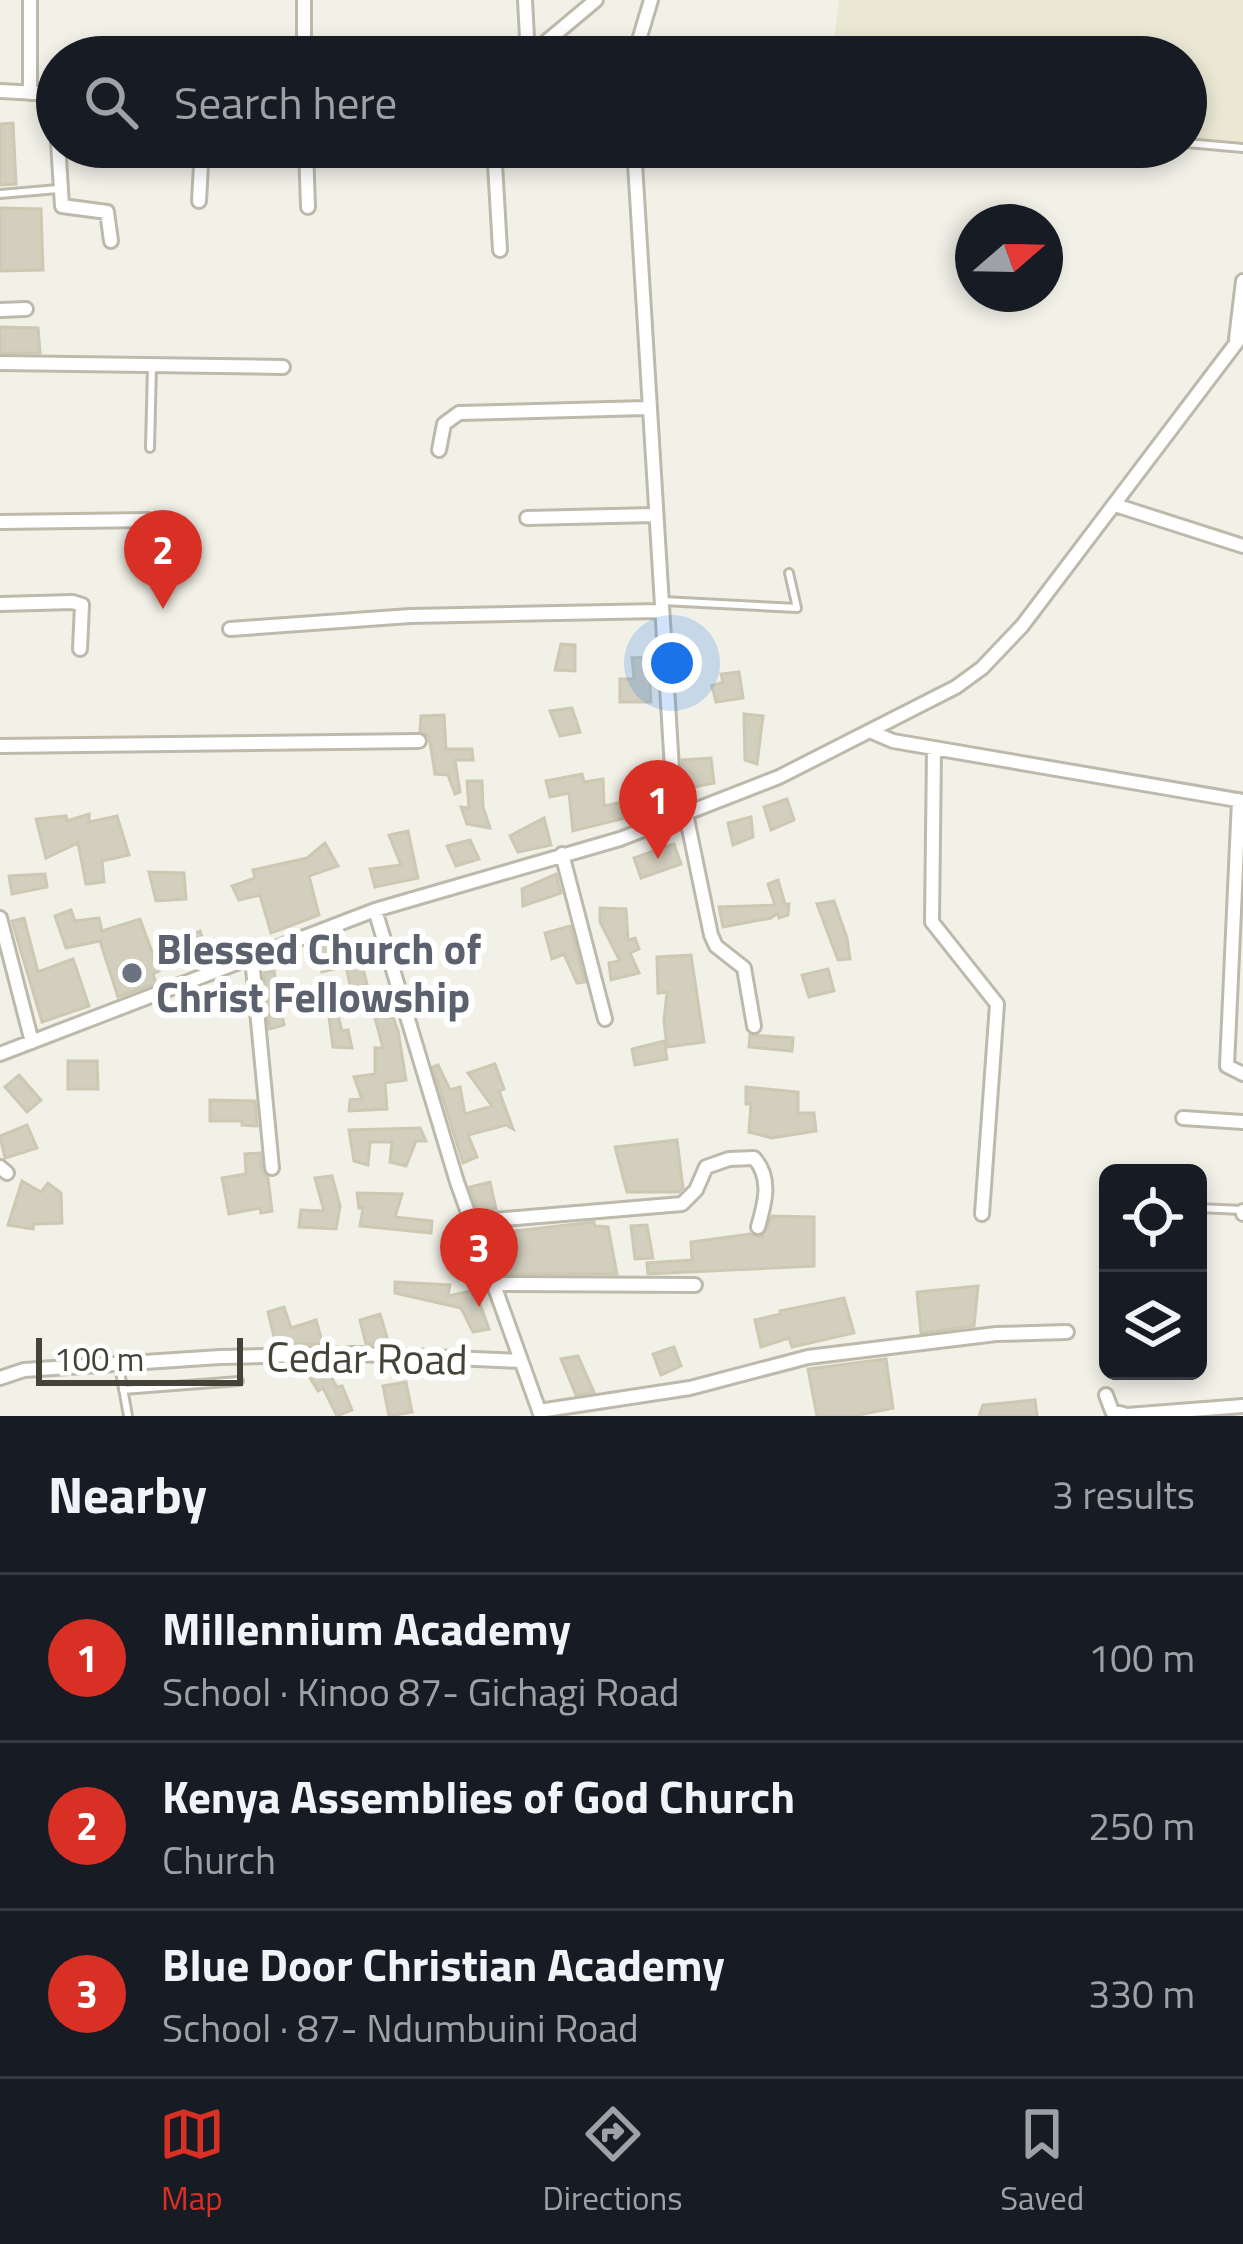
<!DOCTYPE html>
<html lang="en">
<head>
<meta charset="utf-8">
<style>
	:root { --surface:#171b24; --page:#20242c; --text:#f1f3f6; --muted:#9ea1a6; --line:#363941; --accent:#d93025 }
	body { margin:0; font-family:"Titillium Web",sans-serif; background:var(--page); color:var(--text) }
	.controls { position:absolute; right:36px; bottom:36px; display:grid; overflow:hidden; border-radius:18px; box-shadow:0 6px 18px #0003 }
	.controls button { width:108px; height:108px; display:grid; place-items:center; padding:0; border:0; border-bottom:3px solid var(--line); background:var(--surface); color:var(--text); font:60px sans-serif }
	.compass { position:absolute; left:955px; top:204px; width:108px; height:108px; border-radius:50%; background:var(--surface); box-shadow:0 6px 18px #0003; rotate:70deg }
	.scale { position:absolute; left:36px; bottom:30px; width:207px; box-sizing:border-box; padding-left:12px; border:6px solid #454237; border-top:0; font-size:33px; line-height:42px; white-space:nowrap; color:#454237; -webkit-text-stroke:9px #fff; paint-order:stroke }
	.you { position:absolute; left:672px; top:663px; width:42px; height:42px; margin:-30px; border:9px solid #fff; border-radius:50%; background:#1a73e8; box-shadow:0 0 0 18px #1a73e833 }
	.badge { display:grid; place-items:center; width:78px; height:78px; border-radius:50%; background:var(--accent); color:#fff; font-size:39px; font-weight:700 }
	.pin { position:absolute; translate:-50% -99px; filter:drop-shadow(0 3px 6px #0008) }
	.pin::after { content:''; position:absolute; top:63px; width:42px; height:36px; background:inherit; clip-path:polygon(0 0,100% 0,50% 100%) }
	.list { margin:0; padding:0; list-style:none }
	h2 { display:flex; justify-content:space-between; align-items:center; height:156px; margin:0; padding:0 48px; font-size:51px }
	h2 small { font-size:39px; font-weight:400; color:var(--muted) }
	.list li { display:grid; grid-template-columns:78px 1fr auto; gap:36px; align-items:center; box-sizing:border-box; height:168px; padding:0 48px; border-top:3px solid var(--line) }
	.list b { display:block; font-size:45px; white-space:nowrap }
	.list p { margin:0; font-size:39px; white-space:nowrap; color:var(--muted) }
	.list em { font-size:39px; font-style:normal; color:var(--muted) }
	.icon { flex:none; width:66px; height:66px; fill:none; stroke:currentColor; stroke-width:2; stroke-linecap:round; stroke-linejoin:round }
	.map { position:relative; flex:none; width:1243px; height:1416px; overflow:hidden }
	.search { position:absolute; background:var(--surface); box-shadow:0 6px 18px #0003; left:36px; right:36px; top:36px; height:132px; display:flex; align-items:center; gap:30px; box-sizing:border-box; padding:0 42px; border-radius:66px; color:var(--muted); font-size:45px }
	.sheet { height:660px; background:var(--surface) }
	nav { display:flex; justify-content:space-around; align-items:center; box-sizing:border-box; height:168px; border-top:3px solid var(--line); background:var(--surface); font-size:33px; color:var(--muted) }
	nav a { display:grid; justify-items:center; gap:6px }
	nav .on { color:var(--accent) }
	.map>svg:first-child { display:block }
</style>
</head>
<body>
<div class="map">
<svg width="1243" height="1416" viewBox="0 0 1243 1416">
	<rect width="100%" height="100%" fill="#f2f1e8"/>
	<path fill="#eae8d3" d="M839 0H1243V144L1186 138V57H832Z"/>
	<path fill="#d3cfbf" stroke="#cdc8b2" stroke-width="3" d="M13 123 16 184 0 185V124Z
		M0 208 41 209 43 270 0 271Z
		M0 327 38 328 40 353H0Z
		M561 644 575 645V671L555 670Z
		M648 657 651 702H620V679H634L632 658Z
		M739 672 743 698 716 702 712 686 723 682 721 674Z
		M572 708 580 732 560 736 550 711Z
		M744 714 763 716 757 764 745 760Z
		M444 715 446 749H472L473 760H455L460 792 455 794 448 775 435 774 429 736 420 731 421 716Z
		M711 758 714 783 684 789 682 760Z
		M582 774 584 782 603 779 604 806 627 801 626 795 651 790 653 775 662 776 664 805H636L638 815 573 831 569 793 550 797 546 781Z
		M467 781H482L483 807 490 828 467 824 461 807 469 808Z
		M787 799 794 820 771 830 764 807Z
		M89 814V822L117 816 129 855 102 861 104 882 86 884 78 843 46 858 36 819 66 816 67 821Z
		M751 817 753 837 733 845 728 823Z
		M544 818 551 845 518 852 510 836Z
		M408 831 418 878 375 887 370 869 401 865 389 835Z
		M470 840 479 859 456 866 447 846Z
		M325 843 338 866 309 876 319 915 271 933 260 895 239 900 232 886 255 878 253 870 307 858Z
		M674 844 681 864 641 878 634 858Z
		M149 872 184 873 186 899 156 901Z
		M45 874 47 887 12 894 9 876Z
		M556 874 561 893 523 906 522 889Z
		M778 880 785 904H789L788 915 779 918 778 913 771 918 723 927 719 907 775 905 768 884Z
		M834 901 847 938 850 959 838 960 817 904Z
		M600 908 626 909 628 940 635 938 639 949 630 953 639 973 611 980 609 963 620 961 600 922Z
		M71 910 75 921 99 918 102 931 140 919 159 971 153 974 156 983 118 997 100 941 66 948 55 916Z
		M24 918 38 972 73 959 89 1006 42 1022 12 921Z
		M570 926 585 982 577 983 564 954 552 959 545 933Z
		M200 931 207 953 173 966 168 945Z
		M368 941 373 962 362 965 367 984 351 990 346 966 322 972 317 946 340 942 341 949Z
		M691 955 704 1042 667 1047 664 1021 667 992 658 993 657 957Z
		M828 969 834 991 809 997 802 975Z
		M274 971 284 1025 269 1029 264 973Z
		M382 999 388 1018 393 1017 398 1031 406 1080 385 1083 387 1109 349 1111 350 1100 362 1099 354 1077 375 1074V1048H383L374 1014 367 1016 365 1001Z
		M334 1000 342 1031 348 1030 352 1048 333 1047 327 1002Z
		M750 1035 793 1038 792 1051 749 1047Z
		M664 1041 667 1059 635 1065 632 1049Z
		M68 1061H97L98 1089H68Z
		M495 1064 504 1089 499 1091 513 1129 506 1125 468 1135 477 1157 463 1163 433 1067 438 1065 450 1090 460 1087 465 1114 492 1106 468 1073Z
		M19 1075 41 1100 27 1112 5 1087Z
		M746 1087 798 1092V1113H814L816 1131 772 1138 749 1132 751 1104H746Z
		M210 1100 255 1101 257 1126 242 1125V1121H210Z
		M27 1125 37 1148 5 1158 0 1136Z
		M420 1128 426 1141H416L406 1166 390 1162 392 1142H370L368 1165 354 1161 349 1130Z
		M677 1140 683 1188 679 1192H627L615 1147Z
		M260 1153 262 1170 268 1178 272 1211 261 1213 260 1208 229 1214 222 1178 246 1174 245 1154Z
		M332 1176 340 1206 336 1229 299 1227 301 1210 324 1211 315 1178Z
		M22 1181 41 1192 48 1183 61 1193 62 1223 34 1224 33 1229 8 1225Z
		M490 1182 496 1209 478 1211 470 1187Z
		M357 1193 402 1194 395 1217 432 1221 431 1233 360 1226 363 1208H359Z
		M772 1216 814 1217V1266L648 1274 647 1263 692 1260 691 1242 750 1234 762 1237Z
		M594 1222 595 1226 608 1227 617 1274H503L488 1234Z
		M647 1225 653 1258 635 1259 631 1226Z
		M395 1282 450 1285 448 1296 475 1290 489 1329 473 1332 461 1308 395 1293Z
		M978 1286 974 1326 921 1333 917 1292Z
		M844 1298 854 1333 792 1347 789 1338 761 1347 755 1320 781 1314 780 1311Z
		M284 1307 291 1328 316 1320 323 1344 276 1345 268 1312Z
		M380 1314 389 1344H366L360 1320Z
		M674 1347 681 1366 661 1375 653 1354Z
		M578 1356 594 1392 576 1395 561 1359Z
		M886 1359 893 1408 854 1416H817L808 1369Z
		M327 1370 337 1387 342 1386 352 1410 337 1416 323 1388 318 1391 307 1373Z
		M406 1382 412 1412 389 1416 383 1386Z
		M1035 1400 1037 1416H979L983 1405Z"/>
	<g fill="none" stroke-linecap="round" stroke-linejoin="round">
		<g stroke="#bdbaac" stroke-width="12">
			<path id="service" d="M1186 143 1243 148
				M0 194 58 189
				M150 448 152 365
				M663 601 797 608 789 573
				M1198 1208 1242 1210
				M119 1366 128 1416
				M123 1390 239 1381"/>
		</g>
		<g stroke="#bdbaac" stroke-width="18">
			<path id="minor" d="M304 0V57
				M525 0 528 57
				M528 57 596 0
				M634 57 651 0
				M0 91 57 94
				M30 93V0
				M55 94 62 206 107 212 111 241
				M306 147 308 207
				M494 147 500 250
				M634 147 675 818
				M199 201 202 147
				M0 310 26 309
				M1236 339 1243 281
				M0 363 283 367
				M439 450 444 424 459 413 647 408
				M1115 505 1243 546
				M527 518 654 515
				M0 522 149 520
				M0 604 73 602 82 605 80 649
				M230 629 410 616 660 611
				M872 732 893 741 1243 801
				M0 746 419 741
				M934 749 932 922 997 1004 982 1214
				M1239 800 1227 1066 1243 1074
				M686 814 711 935 716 946 744 968 754 1026
				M562 854 605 1019
				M375 910 457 1182 541 1416
				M0 918 32 1042
				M252 958 272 1168
				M0 1054 375 910 620 839 779 777 956 687 982 668 1022 626 1243 334
				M1183 1118 1243 1122
				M0 1167 7 1173
				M1243 1211V1214
				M470 1222 682 1204 696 1190 706 1167 729 1159 754 1158C772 1178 765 1203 758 1227
				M492 1284 695 1285
				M0 1378 24 1370 220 1357 357 1354 521 1361
				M1106 1395 1112 1411 1127 1415 1243 1406
				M539 1411 690 1388 808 1357 996 1334 1067 1332"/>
		</g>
		<use href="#service" stroke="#fff" stroke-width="6"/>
		<use href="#minor" stroke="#fff" stroke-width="12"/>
	</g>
	<circle fill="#6b7280" stroke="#fff" stroke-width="4.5" cx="132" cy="973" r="12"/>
	<g text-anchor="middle" stroke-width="12" stroke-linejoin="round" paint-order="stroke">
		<g font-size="42" font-weight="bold" fill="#5b616d" stroke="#fff" text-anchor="start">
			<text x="156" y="964">Blessed Church of<tspan x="156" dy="48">Christ Fellowship</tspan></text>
		</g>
		<g font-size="42" fill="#454237" stroke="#fff">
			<text transform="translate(367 1358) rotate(1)" y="15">Cedar Road</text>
		</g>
	</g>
</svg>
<div class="controls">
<button><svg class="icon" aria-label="locate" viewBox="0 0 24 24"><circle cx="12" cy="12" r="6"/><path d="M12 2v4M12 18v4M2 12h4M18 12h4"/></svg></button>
<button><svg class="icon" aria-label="layers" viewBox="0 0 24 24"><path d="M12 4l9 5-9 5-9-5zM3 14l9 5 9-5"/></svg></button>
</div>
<svg class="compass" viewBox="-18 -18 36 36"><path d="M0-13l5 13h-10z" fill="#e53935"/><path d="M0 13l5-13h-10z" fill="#9ea1a6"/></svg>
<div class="scale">100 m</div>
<div class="you"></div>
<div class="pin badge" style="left:658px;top:859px">1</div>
<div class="pin badge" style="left:163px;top:609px">2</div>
<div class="pin badge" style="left:479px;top:1307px">3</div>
<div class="search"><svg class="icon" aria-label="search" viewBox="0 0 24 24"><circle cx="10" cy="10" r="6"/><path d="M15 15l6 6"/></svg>Search here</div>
</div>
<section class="sheet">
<h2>Nearby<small>3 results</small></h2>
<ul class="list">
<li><span class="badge">1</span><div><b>Millennium Academy</b><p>School · Kinoo 87- Gichagi Road</p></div><em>100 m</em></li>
<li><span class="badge">2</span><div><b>Kenya Assemblies of God Church</b><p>Church</p></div><em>250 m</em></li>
<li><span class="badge">3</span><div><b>Blue Door Christian Academy</b><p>School · 87- Ndumbuini Road</p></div><em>330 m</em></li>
</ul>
</section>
<nav>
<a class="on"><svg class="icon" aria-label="map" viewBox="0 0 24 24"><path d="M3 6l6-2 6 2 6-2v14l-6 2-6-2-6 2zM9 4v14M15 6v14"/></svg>Map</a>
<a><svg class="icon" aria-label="directions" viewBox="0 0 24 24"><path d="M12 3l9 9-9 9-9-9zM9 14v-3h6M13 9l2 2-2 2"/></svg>Directions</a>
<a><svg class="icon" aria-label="saved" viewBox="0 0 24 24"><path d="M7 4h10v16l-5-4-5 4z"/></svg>Saved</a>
</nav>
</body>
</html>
